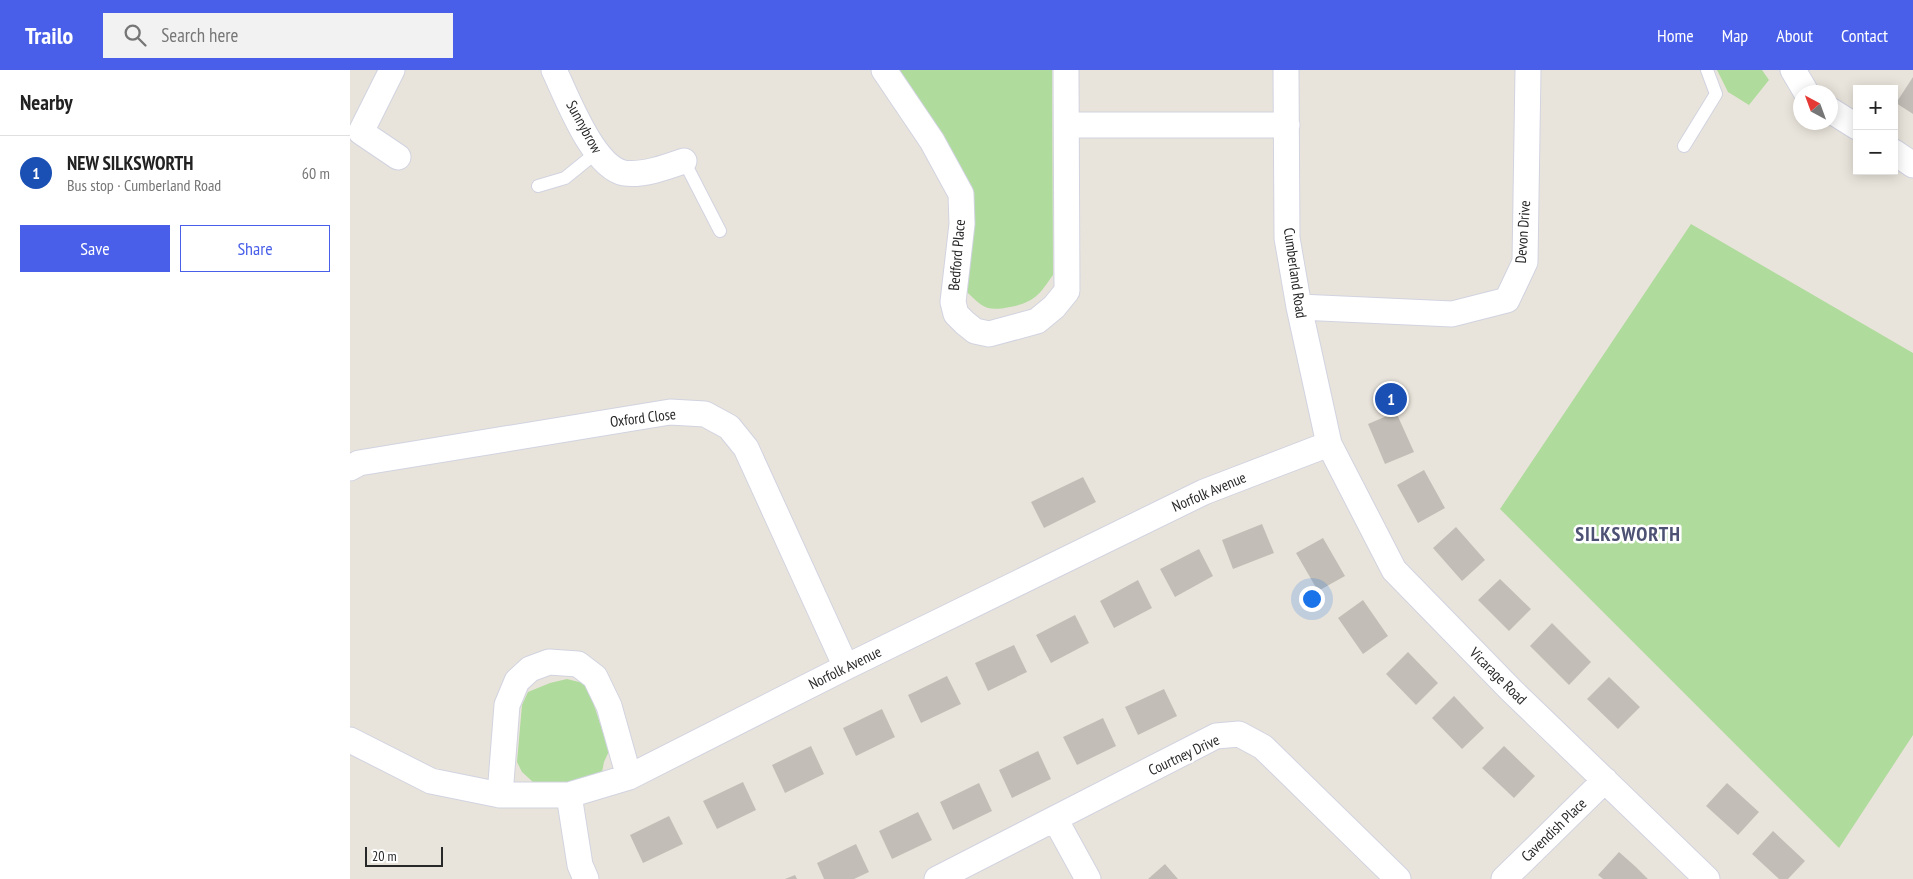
<!DOCTYPE html>
<html lang="en">
<head>
<meta charset="utf-8">
<style>
	:root { --surface:#fff; --page:#f2f2f2; --text:#222; --muted:#767676; --line:#e0e0e0; --accent:#495fe9 }
	body { margin:0; font-family:"PT Sans Narrow",sans-serif; background:var(--page); color:var(--text) }
	.controls { position:absolute; right:15px; top:15px; display:grid; overflow:hidden; border-radius:0px; box-shadow:0 2px 12px #0003 }
	.controls button { width:45px; height:45px; display:grid; place-items:center; padding:0; border:0; border-bottom:1px solid var(--line); background:var(--surface); color:var(--text); font:25px sans-serif }
	.compass { position:absolute; left:1443px; top:15px; width:45px; height:45px; border-radius:50%; background:var(--surface); box-shadow:0 2px 12px #0003; rotate:319deg }
	.scale { position:absolute; left:15px; bottom:12px; width:78px; box-sizing:border-box; padding-left:5px; border:2px solid #282828; border-top:0; font-size:14px; line-height:18px; white-space:nowrap; color:#282828; -webkit-text-stroke:4px #fff; paint-order:stroke }
	.you { position:absolute; left:961px; top:528px; width:18px; height:18px; margin:-12px; border:4px solid #fff; border-radius:50%; background:#1a73e8; box-shadow:0 0 0 8px #1a73e833 }
	.badge { display:grid; place-items:center; width:32px; height:32px; border-radius:50%; background:var(--accent); color:#fff; font-size:16px; font-weight:700 }
	.pin { position:absolute; translate:-50% -50%; border:2px solid #fff; box-shadow:0 1px 5px #0006 }
	.list { margin:0; padding:0; list-style:none }
	h2 { display:flex; justify-content:space-between; align-items:center; height:65px; margin:0; padding:0 20px; font-size:21px }
	h2 small { font-size:16px; font-weight:400; color:var(--muted) }
	.list li { display:grid; grid-template-columns:32px 1fr auto; gap:15px; align-items:center; box-sizing:border-box; height:75px; padding:0 20px; border-top:1px solid var(--line) }
	.list b { display:block; font-size:19px; white-space:nowrap }
	.list p { margin:0; font-size:16px; white-space:nowrap; color:var(--muted) }
	.list em { font-size:16px; font-style:normal; color:var(--muted) }
	.actions { display:flex; gap:10px; padding:15px 20px }
	.actions a { flex:1; padding:11px 0; border:1px solid var(--accent); border-radius:0px; text-align:center; font-size:18px; color:var(--accent) }
	.actions .main { background:var(--accent); color:#fff }
	.icon { flex:none; width:28px; height:28px; fill:none; stroke:currentColor; stroke-width:2; stroke-linecap:round; stroke-linejoin:round }
	.map { position:relative; flex:none; width:1563px; height:809px; overflow:hidden }
	header { display:flex; align-items:center; gap:30px; box-sizing:border-box; height:70px; padding:0 25px; background:var(--accent); color:#fff }
	header strong { font-size:24px }
	nav { display:flex; gap:28px; margin-inline-start:auto; font-size:18px }
	.search { width:350px; height:45px; background:var(--page); display:flex; align-items:center; gap:12px; box-sizing:border-box; padding:0 18px; border-radius:0px; color:var(--muted); font-size:19px }
	main { display:flex }
	aside { flex:1; background:var(--surface) }
	.map>svg:first-child { display:block }
</style>
</head>
<body>
<header>
<strong>Trailo</strong>
<div class="search"><svg class="icon" aria-label="search" viewBox="0 0 24 24"><circle cx="10" cy="10" r="6"/><path d="M15 15l6 6"/></svg>Search here</div>
<nav><a>Home</a><a>Map</a><a>About</a><a>Contact</a></nav>
</header>
<main>
<aside>
<h2>Nearby<small></small></h2>
<ul class="list">
<li><span class="badge" style="background:#1a4fb4">1</span><div><b>NEW SILKSWORTH</b><p>Bus stop · Cumberland Road</p></div><em>60 m</em></li>
</ul>
<div class="actions"><a class="main">Save</a><a>Share</a></div>
</aside>
<div class="map">
<svg width="1563" height="809" viewBox="0 0 1563 809">
	<rect width="100%" height="100%" fill="#e9e4db"/>
	<path fill="#afdb9c" d="M547 0H702L703 205C689 225 685 232 660 237 636 242 632 237 615 220L621 159Z
		M1367 0H1412L1419 10 1399 35 1378 22Z
		M1341 154 1563 283V665L1489 778 1150 439Z
		M217 609 233 613 240 623 259 681 254 692 252 702 229 712 195 713 183 712 172 702 167 692 172 635 178 622 200 613Z"/>
	<path fill="#c2beb7" d="M1563 7V44L1546 33Z
		M1046 342 1064 382 1035 394 1018 354Z
		M1074 400 1095 438 1068 453 1047 415Z
		M733 407 746 432 694 458 681 432Z
		M912 454 924 483 883 499 872 470Z
		M1106 457 1135 490 1112 511 1083 478Z
		M973 468 995 506 968 521 946 483Z
		M849 479 863 506 825 527 810 499Z
		M1150 509 1181 539 1159 561 1128 530Z
		M788 510 802 538 764 558 750 531Z
		M1013 530 1038 566 1013 584 988 548Z
		M725 545 739 573 701 593 686 565Z
		M1202 553 1241 592 1219 615 1180 576Z
		M664 575 677 602 638 621 625 593Z
		M1058 582 1088 613 1066 635 1036 604Z
		M597 606 611 634 571 653 558 625Z
		M1259 607 1290 637 1268 659 1237 629Z
		M814 619 827 646 788 665 775 637Z
		M1104 626 1134 658 1112 679 1082 648Z
		M532 639 545 667 506 686 493 658Z
		M753 648 766 676 727 695 713 667Z
		M461 676 474 704 435 723 422 695Z
		M1154 676 1185 706 1164 728 1132 698Z
		M688 681 701 709 662 728 649 700Z
		M393 712 406 740 367 759 353 731Z
		M629 713 642 741 603 760 590 732Z
		M1377 713 1409 742 1388 765 1356 736Z
		M568 742 582 770 542 789 529 761Z
		M319 746 333 774 293 793 280 765Z
		M1423 761 1455 791 1438 809H1429L1402 784Z
		M506 774 519 802 504 809H474L467 793Z
		M1269 782 1286 797 1298 809H1253L1248 805Z
		M815 794 828 809H798Z
		M445 805 447 809H435Z"/>
	<g fill="none" stroke-linecap="round" stroke-linejoin="round">
		<g stroke="#d1d3e0" stroke-width="14">
			<path id="lane" d="M1334 76 1366 24 1357 0
				M334 91 370 161
				M188 116 215 108 247 82"/>
		</g>
		<g stroke="#d1d3e0" stroke-width="27">
			<path id="street" d="M42 0 11 62 48 87
				M204 0C217 27 243 97 274 103 292 106 317 97 334 91
				M534 0 582 71 611 124 612 154 603 232 606 244 615 253 625 261 639 264 687 251 704 237 717 221 716 0
				M936 0 937 168 949 237 979 374 1044 500 1161 620 1357 809
				M1443 0 1456 22
				M1480 40 1507 57
				M717 55H937
				M1544 82 1563 95
				M949 237 1102 244 1157 230 1175 192 1178 0
				M0 398 9 393 320 342 355 344 379 357 396 378 496 597
				M0 670 81 711 150 725H219L279 707 496 597 854 422 979 374
				M150 725 157 635 167 611 180 599 199 592 228 594 245 607 259 636 279 707
				M219 725 230 795 236 809
				M705 749 738 809
				M587 809 866 666 889 664 913 677 1048 809
				M1154 809 1255 710"/>
		</g>
		<use href="#lane" stroke="#fff" stroke-width="12"/>
		<use href="#street" stroke="#fff" stroke-width="25"/>
	</g>
	<g text-anchor="middle" stroke-width="5" stroke-linejoin="round" paint-order="stroke">
		<g font-size="15" fill="#282828" stroke="#fff">
			<text transform="translate(234 57) rotate(61)" y="5">Sunnybrow</text>
			<text transform="translate(1173 162) rotate(-86)" y="5">Devon Drive</text>
			<text transform="translate(607 185) rotate(-85)" y="5">Bedford Place</text>
			<text transform="translate(945 203) rotate(82)" y="5">Cumberland Road</text>
			<text transform="translate(293 348) rotate(-7)" y="5">Oxford Close</text>
			<text transform="translate(859 422) rotate(-23)" y="5">Norfolk Avenue</text>
			<text transform="translate(495 598) rotate(-26)" y="5">Norfolk Avenue</text>
			<text transform="translate(1148 606) rotate(45)" y="5">Vicarage Road</text>
			<text transform="translate(834 685) rotate(-25)" y="5">Courtney Drive</text>
			<text transform="translate(1204 760) rotate(-44)" y="5">Cavendish Place</text>
		</g>
		<g font-size="20" font-weight="bold" letter-spacing="1" fill="#4d5274" stroke="#fff">
			<text x="1278" y="471">SILKSWORTH</text>
		</g>
	</g>
</svg>
<div class="controls">
<button>+</button>
<button>−</button>
</div>
<svg class="compass" viewBox="-18 -18 36 36"><path d="M0-13l5 13h-10z" fill="#e53935"/><path d="M0 13l5-13h-10z" fill="#767676"/></svg>
<div class="scale">20 m</div>
<div class="you"></div>
<div class="pin badge" style="left:1041px;top:329px;background:#1a4fb4">1</div>
</div>
</main>
</body>
</html>
